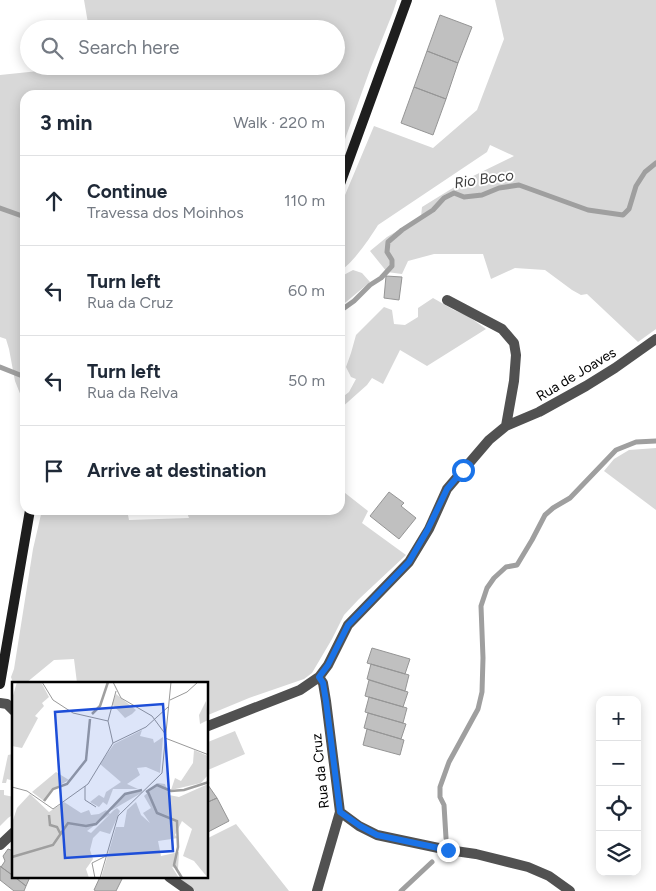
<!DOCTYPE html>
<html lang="en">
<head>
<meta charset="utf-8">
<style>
	:root { --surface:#fff; --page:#f6f6f7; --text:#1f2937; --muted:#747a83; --line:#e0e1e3 }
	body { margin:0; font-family:Figtree,sans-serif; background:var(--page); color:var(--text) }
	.controls { position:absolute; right:15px; bottom:15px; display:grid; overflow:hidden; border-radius:10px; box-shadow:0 2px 12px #0003 }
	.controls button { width:45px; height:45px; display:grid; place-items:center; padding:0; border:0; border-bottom:1px solid var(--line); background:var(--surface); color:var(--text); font:25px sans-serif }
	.stop { position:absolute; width:15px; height:15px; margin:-11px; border:4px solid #1a73e8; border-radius:50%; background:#fff }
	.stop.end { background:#1a73e8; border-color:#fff; box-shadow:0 1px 5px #0008 }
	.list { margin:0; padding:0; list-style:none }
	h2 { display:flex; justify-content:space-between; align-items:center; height:65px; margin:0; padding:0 20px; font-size:21px }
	h2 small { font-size:16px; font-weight:400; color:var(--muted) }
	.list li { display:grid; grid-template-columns:32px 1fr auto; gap:15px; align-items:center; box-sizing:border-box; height:90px; padding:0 20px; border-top:1px solid var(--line) }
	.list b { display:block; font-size:19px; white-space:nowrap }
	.list p { margin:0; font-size:16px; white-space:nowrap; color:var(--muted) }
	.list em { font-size:16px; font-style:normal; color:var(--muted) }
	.icon { flex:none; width:28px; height:28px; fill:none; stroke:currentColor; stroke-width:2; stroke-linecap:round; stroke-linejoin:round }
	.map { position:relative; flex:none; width:656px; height:891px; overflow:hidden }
	.search { position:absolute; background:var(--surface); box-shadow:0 2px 12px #0003; left:20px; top:20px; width:325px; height:55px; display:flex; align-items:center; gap:12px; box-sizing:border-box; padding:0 18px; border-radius:28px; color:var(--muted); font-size:19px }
	.panel { position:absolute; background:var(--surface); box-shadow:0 2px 12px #0003; left:20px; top:90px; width:325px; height:425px; border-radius:15px }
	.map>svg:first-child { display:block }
</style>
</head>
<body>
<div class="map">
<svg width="656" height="891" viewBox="0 0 656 891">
	<rect width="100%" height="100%" fill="#fff"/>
	<path fill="#d8d8d8" d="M84 0H397L393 12 371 67 340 153V95H25V406L15 381 9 349 6 339 0 337V75L87 66H336V29H89Z
		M495 0H656V329L638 342 587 294 581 295 572 290 545 270 515 268 491 279 483 254H434L408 261 402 274 387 272 370 251 387 237 421 217 422 207 469 178 514 156 490 145 487 152 378 225C370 238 353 263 340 271V207L374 126 433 148 477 110 504 39Z
		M353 270 362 273 370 282 340 307V277Z
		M433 298 454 310 468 316 486 329 427 366 400 350 383 384 372 378 367 385 340 409V399L349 392 356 379 351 377 346 367 351 353 356 335 384 307 392 310 394 324 405 325 418 317V308Z
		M656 448V510L604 471 614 459 629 450Z
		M340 489 368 511 362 523 406 555 359 599 344 615 332 639 312 673 304 679 249 698 208 715V684L77 683 74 659 54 660 26 683 14 684V686L11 677 14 669 33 549 42 510H127L129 520 189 518 186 510H340Z
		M235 731 245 754 208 770V742Z
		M13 754 14 781 7 779 6 783H2L8 755Z
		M0 790H4V795L14 797V814L8 818 0 826Z
		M236 824 289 891H195L178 877H208V838Z"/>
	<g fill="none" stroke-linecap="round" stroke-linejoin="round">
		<path stroke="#9f9f9f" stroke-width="5" d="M0 208 25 217
			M340 311 354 301 370 285 381 278 392 266V260L387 252 388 242 402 230 433 210 444 198 454 193 464 197 482 195 499 188 519 185 588 210 623 215 629 209 636 186 645 172 656 163
			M0 367 25 377
			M446 838 444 805 440 797V787L449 762 478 709 482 692 483 658 481 606 487 588 494 578 506 567 517 565 532 540 545 515 553 508 570 498 616 450 636 442 656 441
			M401 891 432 862"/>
	</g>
	<path fill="#c0c0c0" stroke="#959595" d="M440 15 472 27 458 63 427 51Z
		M427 51 458 63 446 99 414 87Z
		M414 87 446 99 433 135 401 123Z
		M386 276 402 277 399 300 384 298Z
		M389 492 404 503 401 506 416 518 399 539 370 516Z
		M372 648 410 659 405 674 367 663Z
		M371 664 409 675 405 691 367 679Z
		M369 680 408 692 403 707 365 696Z
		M369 697 407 708 403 723 365 712Z
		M368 713 406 724 401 739 364 728Z
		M367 729 404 740 400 755 363 745Z
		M208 785 217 798 208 802Z
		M217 798 229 821 208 832V802Z
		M8 849 14 851V876L1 867 5 861 3 856Z
		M0 866 26 886 24 891H14L0 880Z
		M15 877H30L26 886Z
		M100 877H123L116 891H96L94 890Z"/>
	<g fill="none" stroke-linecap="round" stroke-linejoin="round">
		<path stroke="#515151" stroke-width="10" d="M447 300 502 329 514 343 516 355 514 381 506 426
			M0 703 7 704 14 711
			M208 726 300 690 319 677 328 665 348 625 409 562 429 529 447 489 489 440 506 426 539 412 586 386 615 368 656 339
			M340 812 359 826 377 835 448 850 476 854 528 867 549 876 570 891
			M0 845 14 832
			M169 877 189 891
			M317 891 340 812 326 701 323 683 319 677"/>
		<path stroke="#1e1e1e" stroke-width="10" d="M340 184 407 0
			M0 684 30 510"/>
	</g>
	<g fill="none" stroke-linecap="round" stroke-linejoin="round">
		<path stroke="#1a73e8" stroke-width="6" d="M448 850 377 835 360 826 340 812 326 701 323 683 319 677 328 665 348 625 409 562 428 529 447 489 463 470"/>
	</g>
	<g text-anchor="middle" stroke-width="4" stroke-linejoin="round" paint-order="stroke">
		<g font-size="14" fill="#000" stroke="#fff">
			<text transform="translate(576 374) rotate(-31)" y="5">Rua de Joaves</text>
			<text transform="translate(320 771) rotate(-96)" y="5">Rua da Cruz</text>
		</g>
		<g font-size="15" font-style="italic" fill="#404040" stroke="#fff">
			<text transform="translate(484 179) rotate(-8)" y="5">Rio Boco</text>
		</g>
	</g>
	<g transform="translate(12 682)">
		<rect width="196" height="196" fill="#fff"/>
		<path d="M5 0H29L37 15 30 21 32 24 23 34 26 36 10 66 0 64V17ZM104 12 124 28 120 32 113 36 100 22ZM194 19 196 38 188 42 187 33ZM130 48 128 54 141 57 142 61 151 55 148 91 134 85 125 86 128 93 115 102 126 107H101L95 123 91 120 87 125 78 120 87 113 92 116 94 110 109 100 88 82 102 62ZM182 68 196 74V93L189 101 159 108 163 96 169 99 181 81ZM44 90 57 98 39 108 32 119 20 110ZM146 101 153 102 157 113 167 115 196 102V196L182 179 171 174 180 147 170 139 163 153 166 156 146 159 149 174 167 170 166 187 160 185 167 196H89L104 145H112L115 128 124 120 129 133 138 141 131 131 139 126 132 114ZM124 109 131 110 100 128 97 127 113 113ZM18 112 37 130 52 120 69 131 77 128 79 133 87 132 94 128 98 132 75 149 79 151 102 128 105 126 108 129 98 152 88 149 81 156 78 168 81 177 74 187 77 196H0V141L5 126Z" fill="#d8d8d8"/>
		<path fill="none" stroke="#9f9f9f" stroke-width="2.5" d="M80 32 88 24 96 0M134 110 145 103 159 109 172 108 197 100M136 110 145 131 165 139 166 165 162 183 170 196M32 119 41 107 55 102 74 78 78 37M37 133 38 143 45 145 49 153M0 175 41 163 56 141 74 144 84 142 113 112 130 108"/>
		<path fill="none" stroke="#999" stroke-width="1" d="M30 0 41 18 61 31 96 39M101 0 109 16 140 34 154 53M158 18 175 10 186 0M153 56 197 73M101 61 96 39 104 9M73 104V118L84 125M0 105 15 109 41 127 76 102 101 61 134 45 156 25M83 196 80 181 94 174M88 196 106 134 150 91 159 0"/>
		<path fill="#1d4ed8" fill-opacity="0.15" stroke="#1d4ed8" stroke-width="2.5" d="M151 22 161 169 53 176 43 30Z"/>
		<rect width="196" height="196" fill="none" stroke="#000" stroke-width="2.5"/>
	</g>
</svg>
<div class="controls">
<button>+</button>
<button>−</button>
<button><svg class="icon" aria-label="locate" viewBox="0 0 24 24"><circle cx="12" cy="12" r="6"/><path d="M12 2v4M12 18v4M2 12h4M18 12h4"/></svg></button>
<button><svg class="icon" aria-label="layers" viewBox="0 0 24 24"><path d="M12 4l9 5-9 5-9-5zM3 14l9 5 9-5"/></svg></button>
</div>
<div class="stop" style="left:463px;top:470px"></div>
<div class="stop end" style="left:448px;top:850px"></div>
<div class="search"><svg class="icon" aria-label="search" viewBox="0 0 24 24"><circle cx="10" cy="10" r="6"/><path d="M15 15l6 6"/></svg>Search here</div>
<section class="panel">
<h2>3 min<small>Walk · 220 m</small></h2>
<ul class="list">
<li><svg class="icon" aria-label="ahead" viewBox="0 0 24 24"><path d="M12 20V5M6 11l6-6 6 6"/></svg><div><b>Continue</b><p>Travessa dos Moinhos</p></div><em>110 m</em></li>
<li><svg class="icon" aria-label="left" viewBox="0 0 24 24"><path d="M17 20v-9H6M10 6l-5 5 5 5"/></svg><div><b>Turn left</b><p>Rua da Cruz</p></div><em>60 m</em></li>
<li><svg class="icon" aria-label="left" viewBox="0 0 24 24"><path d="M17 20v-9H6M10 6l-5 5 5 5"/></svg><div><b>Turn left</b><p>Rua da Relva</p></div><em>50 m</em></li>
<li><svg class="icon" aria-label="arrive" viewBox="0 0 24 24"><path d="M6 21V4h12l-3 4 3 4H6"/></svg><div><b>Arrive at destination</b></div></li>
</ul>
</section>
</div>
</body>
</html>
